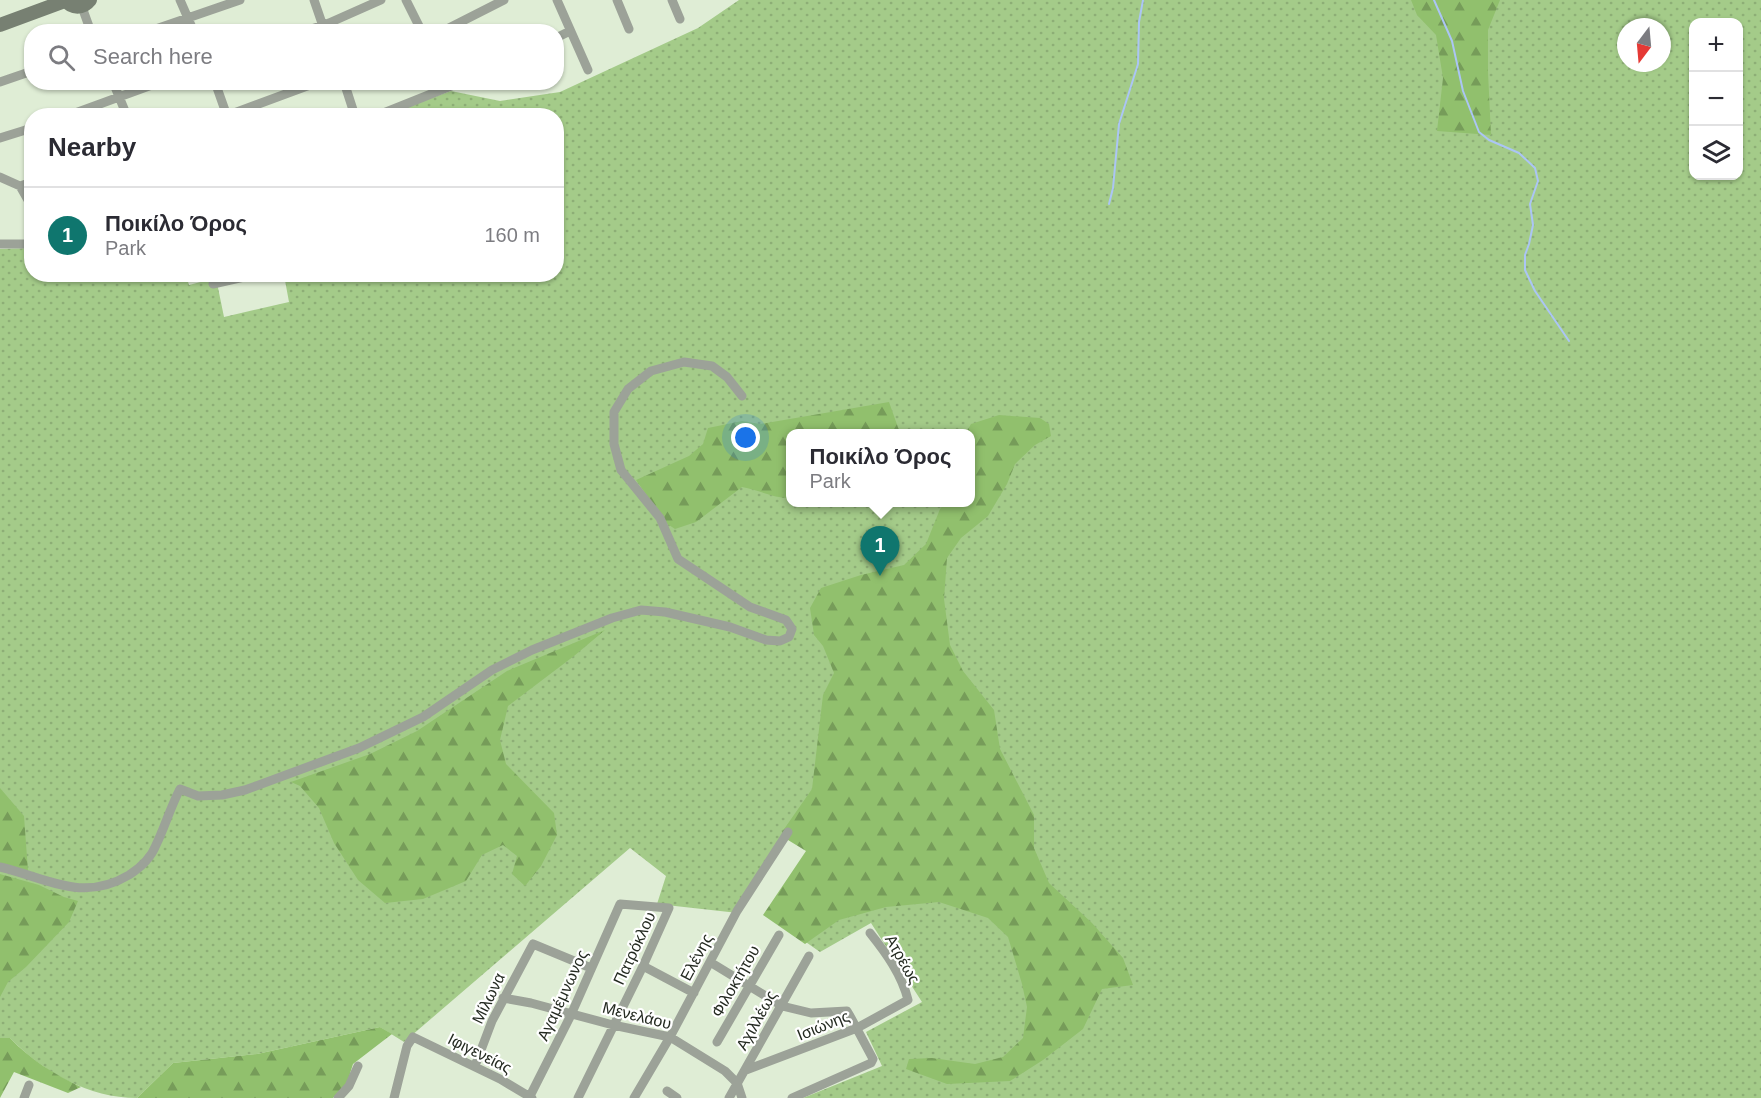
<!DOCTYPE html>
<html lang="en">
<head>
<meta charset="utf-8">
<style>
	:root { --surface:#fff; --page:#f7f7f7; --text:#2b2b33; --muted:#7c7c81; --line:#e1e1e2; --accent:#0f766e }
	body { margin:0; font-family:Arial,sans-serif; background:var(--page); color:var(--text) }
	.controls { position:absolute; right:18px; top:18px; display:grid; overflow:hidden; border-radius:12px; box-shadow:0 2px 4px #0004 }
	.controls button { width:54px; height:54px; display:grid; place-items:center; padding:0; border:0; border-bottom:2px solid var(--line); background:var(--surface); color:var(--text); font:30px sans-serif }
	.compass { position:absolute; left:1617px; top:18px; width:54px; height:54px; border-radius:50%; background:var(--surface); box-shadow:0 2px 4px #0004; rotate:196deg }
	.you { position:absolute; left:746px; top:438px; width:21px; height:21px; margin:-15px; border:4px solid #fff; border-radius:50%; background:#1a73e8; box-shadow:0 0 0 9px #1a73e833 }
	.badge { display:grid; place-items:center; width:39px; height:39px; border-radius:50%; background:var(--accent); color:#fff; font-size:20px; font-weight:700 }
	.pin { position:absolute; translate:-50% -50px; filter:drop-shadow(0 2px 3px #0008) }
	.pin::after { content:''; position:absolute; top:32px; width:21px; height:18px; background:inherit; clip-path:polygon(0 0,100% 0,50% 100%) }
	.popup { position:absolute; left:786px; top:429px; width:189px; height:78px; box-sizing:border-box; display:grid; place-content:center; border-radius:12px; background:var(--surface); filter:drop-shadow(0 2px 4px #0005); font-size:20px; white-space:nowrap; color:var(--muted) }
	.popup b { font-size:22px; color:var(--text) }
	.popup::after { content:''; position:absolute; left:50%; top:100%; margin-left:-12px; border:12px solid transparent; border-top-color:var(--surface) }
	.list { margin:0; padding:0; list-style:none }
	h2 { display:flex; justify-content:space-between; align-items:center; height:78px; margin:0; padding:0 24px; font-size:26px }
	h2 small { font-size:20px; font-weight:400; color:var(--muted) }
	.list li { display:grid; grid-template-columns:39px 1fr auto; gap:18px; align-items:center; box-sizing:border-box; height:96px; padding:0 24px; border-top:2px solid var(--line) }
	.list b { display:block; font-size:22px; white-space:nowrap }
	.list p { margin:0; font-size:20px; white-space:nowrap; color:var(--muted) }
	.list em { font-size:20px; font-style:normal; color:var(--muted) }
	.icon { flex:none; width:33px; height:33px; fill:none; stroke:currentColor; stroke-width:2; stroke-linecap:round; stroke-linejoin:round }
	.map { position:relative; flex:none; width:1761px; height:1098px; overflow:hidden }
	.search { position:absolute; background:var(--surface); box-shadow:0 2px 4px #0004; left:24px; top:24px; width:540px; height:66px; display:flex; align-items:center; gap:15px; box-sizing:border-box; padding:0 21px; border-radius:24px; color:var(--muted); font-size:22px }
	.panel { position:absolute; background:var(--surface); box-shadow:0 2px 4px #0004; left:24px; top:108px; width:540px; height:174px; border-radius:24px }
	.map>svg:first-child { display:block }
</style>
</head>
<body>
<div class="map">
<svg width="1761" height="1098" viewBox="0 0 1761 1098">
	<defs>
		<pattern id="green-dots" width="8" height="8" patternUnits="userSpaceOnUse" patternTransform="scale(1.5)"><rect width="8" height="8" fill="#a4cb89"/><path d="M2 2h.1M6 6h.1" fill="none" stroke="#8dae76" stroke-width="1.8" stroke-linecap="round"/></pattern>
		<pattern id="forest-firs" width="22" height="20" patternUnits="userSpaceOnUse" patternTransform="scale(1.5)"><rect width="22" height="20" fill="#91c06d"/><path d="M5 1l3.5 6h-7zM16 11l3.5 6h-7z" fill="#769c59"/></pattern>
	</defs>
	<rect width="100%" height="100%" fill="#dfedd5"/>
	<path fill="url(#green-dots)" fill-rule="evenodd" d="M739 0H1761V1098H803L882 1066 866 1032 922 1002 871 923 820 952 766 914 808 851 784 834 738 913 657 904 666 876 630 848 404 1042 380 1027 257 1054 173 1063 137 1098C89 1098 43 1072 10 1038H0V249L31 248 32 274 186 275 189 285 216 278 224 317 289 302 284 275 556 274V116L384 115 451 91 500 101 560 92 698 28ZM1694 22H1738V176H1694ZM1626 27H1662V63H1626ZM790 434H970V502H790Z"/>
	<path fill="url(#forest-firs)" d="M1411 0H1500L1488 30V72L1491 135 1437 131 1443 78 1436 35 1417 15Z
		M889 402 900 433 790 434V498C773 498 759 490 742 487L696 522 675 529 666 523 636 480 689 456 703 444 708 428 742 421 760 424Z
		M999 415 1040 418 1049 424 1051 436 1035 445 1015 464 1007 484 988 516 961 538 947 558 944 599 950 645 963 671 994 710 1000 749 1034 815V848L1049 883 1092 923 1123 958 1133 985 1102 989 1083 1029 1043 1060 1010 1081 947 1084 906 1069 909 1059 932 1058 975 1064 1003 1057 1023 1038 1027 1007 1022 984 1008 937 988 918 939 902 886 907 839 920 805 944 763 915 806 851 788 840 782 832 812 789 823 695 834 673 823 646 814 635 810 608 821 588 861 575 904 565 926 544 940 509 945 503 970 502V434L966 433 971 424Z
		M605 630 574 656 508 706 500 740 506 764 554 813 557 835 541 866 525 886 512 874 517 856 503 845 482 855 466 881 423 899 385 903 358 880 334 843 319 808 300 786 291 782 370 754 417 731 507 671Z
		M0 788 24 816 28 871 0 864Z
		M0 874 39 885 64 897 78 901 69 922 26 967 8 982 0 997Z
		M380 1027 392 1034 353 1064 347 1083 333 1098H137L173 1063 257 1054Z
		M0 1038H10C31 1060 54 1074 81 1087L68 1093 14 1072 0 1098Z"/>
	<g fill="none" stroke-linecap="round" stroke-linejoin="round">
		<path stroke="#abc5f5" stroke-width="2" d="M1434 0 1452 41 1463 91 1479 132 1489 140 1519 153 1535 168 1538 181 1530 204 1533 225 1529 244 1525 255V270L1535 291 1569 341
			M1109 204 1113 188 1119 124 1138 64 1139 22 1143 0"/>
		<path stroke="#9ca298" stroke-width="9" d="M180 0 194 32
			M314 0 325 32
			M406 0 422 32
			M557 0 588 70
			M617 0 629 29
			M672 0 680 19
			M82 7 91 32
			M147 32 240 0
			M303 32 329 23 381 0
			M441 32 504 0
			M556 38 570 31
			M0 82 32 71
			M113 82 127 116
			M215 82 227 116
			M344 82 355 116
			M67 116 160 82
			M226 116 318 82
			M376 116 461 82
			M0 138 32 128
			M0 177 20 186 32 207
			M20 186 32 182
			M0 244H32
			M213 284 258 274
			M0 867C47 878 82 903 129 875 140 868 151 858 156 845 165 827 170 808 180 789L198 796 222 795 245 790 359 748 423 717 492 670 532 650 612 618 641 610 665 612 730 627 766 640 780 641 789 637 792 629 786 620 750 607 678 559 660 518 621 470 614 444V412L628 389 651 371 684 362 712 366 727 377 742 396
			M710 962 782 1006 811 1013 847 1011 850 1016 873 1059 871 1063 792 1098
			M643 966 694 993
			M503 998 531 1003 613 1025 670 1037 725 1071 737 1083 742 1098
			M717 1042 779 935
			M475 1066 492 1021 533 944 591 968
			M746 1070 857 1028 908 1000C902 975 886 953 870 933
			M667 1091 677 1098
			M24 1098 29 1085
			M338 1098 349 1086 358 1066
			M394 1098 407 1046 413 1037 500 1079 532 1098
			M529 1098 570 1017 620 904 669 908 643 966 578 1098
			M634 1098 670 1037 737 911 788 832
			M729 1098 809 956"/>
		<path stroke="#778072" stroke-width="14" d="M65 0C72 9 83 9 90 0
			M0 25 65 1"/>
	</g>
	<g text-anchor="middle" stroke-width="4.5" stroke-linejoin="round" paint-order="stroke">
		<g font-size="16" fill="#242a21" stroke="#fff">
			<text transform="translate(634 948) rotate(-65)" y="6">Πατρόκλου</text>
			<text transform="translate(696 957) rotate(-62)" y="6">Ελένης</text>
			<text transform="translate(903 959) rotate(60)" y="6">Ατρέως</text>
			<text transform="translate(735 981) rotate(-60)" y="6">Φιλοκτήτου</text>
			<text transform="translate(562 995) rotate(-65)" y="6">Αγαμέμνωνος</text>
			<text transform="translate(488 998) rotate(-64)" y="6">Μίλωνα</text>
			<text transform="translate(637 1015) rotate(14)" y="6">Μενελάου</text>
			<text transform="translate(756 1020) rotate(-61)" y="6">Αχιλλέως</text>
			<text transform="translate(823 1025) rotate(-22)" y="6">Ισιώνης</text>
			<text transform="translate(480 1053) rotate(27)" y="6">Ιφιγενείας</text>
		</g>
	</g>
</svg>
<div class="controls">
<button>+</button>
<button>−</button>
<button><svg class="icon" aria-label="layers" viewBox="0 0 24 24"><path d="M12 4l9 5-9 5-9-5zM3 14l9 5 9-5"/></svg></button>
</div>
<svg class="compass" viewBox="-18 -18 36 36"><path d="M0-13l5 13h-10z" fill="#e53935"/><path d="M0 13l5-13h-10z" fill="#7c7c81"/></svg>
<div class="you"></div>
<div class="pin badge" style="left:880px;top:576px">1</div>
<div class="popup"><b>Ποικίλο Όρος</b>Park</div>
<div class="search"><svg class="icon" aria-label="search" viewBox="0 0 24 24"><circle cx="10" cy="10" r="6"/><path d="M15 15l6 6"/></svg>Search here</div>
<section class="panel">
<h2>Nearby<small></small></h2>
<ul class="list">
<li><span class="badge">1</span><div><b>Ποικίλο Όρος</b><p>Park</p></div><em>160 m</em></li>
</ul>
</section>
</div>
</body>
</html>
